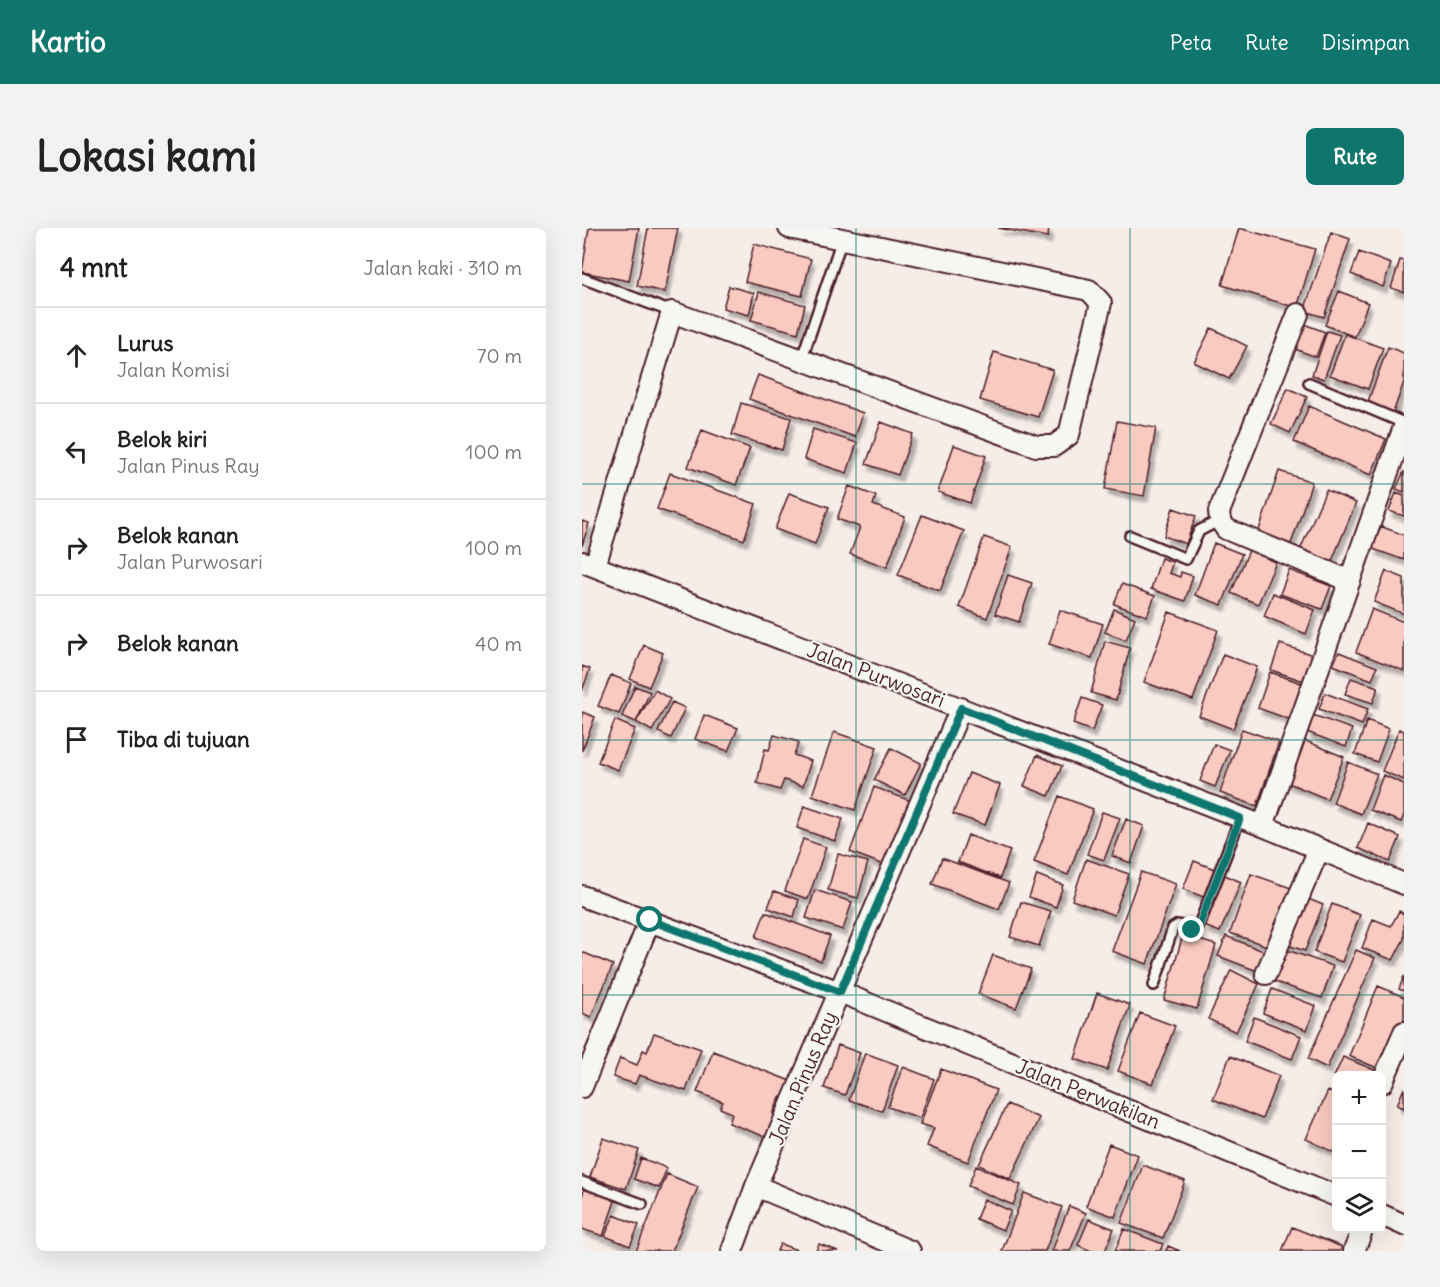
<!DOCTYPE html>
<html lang="id">
<head>
<meta charset="utf-8">
<style>
	:root { --surface:#fff; --page:#f2f2f2; --text:#222; --muted:#767676; --line:#e0e0e0; --accent:#0f766e }
	body { margin:0; font-family:Delius,sans-serif; background:var(--page); color:var(--text) }
	.controls { position:absolute; right:18px; bottom:18px; display:grid; overflow:hidden; border-radius:9px; box-shadow:0 6px 24px #0002 }
	.controls button { width:54px; height:54px; display:grid; place-items:center; padding:0; border:0; border-bottom:2px solid var(--line); background:var(--surface); color:var(--text); font:30px sans-serif }
	.stop { position:absolute; width:18px; height:18px; margin:-14px; border:4px solid #0f766e; border-radius:50%; background:#fff }
	.stop.end { background:#0f766e; border-color:#fff; box-shadow:0 2px 6px #0008 }
	.list { margin:0; padding:0; list-style:none }
	h2 { display:flex; justify-content:space-between; align-items:center; height:78px; margin:0; padding:0 24px; font-size:26px }
	h2 small { font-size:20px; font-weight:400; color:var(--muted) }
	.list li { display:grid; grid-template-columns:39px 1fr auto; gap:18px; align-items:center; box-sizing:border-box; height:96px; padding:0 24px; border-top:2px solid var(--line) }
	.list b { display:block; font-size:22px; white-space:nowrap }
	.list p { margin:0; font-size:20px; white-space:nowrap; color:var(--muted) }
	.list em { font-size:20px; font-style:normal; color:var(--muted) }
	.icon { flex:none; width:33px; height:33px; fill:none; stroke:currentColor; stroke-width:2; stroke-linecap:round; stroke-linejoin:round }
	.map { position:relative; flex:none; width:822px; height:1023px; overflow:hidden; border-radius:9px }
	header { display:flex; align-items:center; gap:36px; box-sizing:border-box; height:84px; padding:0 30px; background:var(--accent); color:#fff }
	header strong { font-size:28px }
	nav { display:flex; gap:33px; margin-inline-start:auto; font-size:21px }
	.intro { display:flex; align-items:center; justify-content:space-between; box-sizing:border-box; height:144px; padding:0 36px }
	h1 { margin:0; font-size:42px }
	.button { padding:15px 27px; border-radius:9px; background:var(--accent); color:#fff; font-size:21px; font-weight:700 }
	main { display:flex; gap:36px; padding:0 36px }
	aside { flex:1; background:var(--surface); border-radius:9px; box-shadow:0 6px 24px #0002 }
	.map>svg:first-child { display:block }
</style>
</head>
<body>
<header>
<strong>Kartio</strong>
<nav><a>Peta</a><a>Rute</a><a>Disimpan</a></nav>
</header>
<div class="intro"><h1>Lokasi kami</h1><a class="button">Rute</a></div>
<main>
<aside>
<h2>4 mnt<small>Jalan kaki · 310 m</small></h2>
<ul class="list">
<li><svg class="icon" aria-label="ahead" viewBox="0 0 24 24"><path d="M12 20V5M6 11l6-6 6 6"/></svg><div><b>Lurus</b><p>Jalan Komisi</p></div><em>70 m</em></li>
<li><svg class="icon" aria-label="left" viewBox="0 0 24 24"><path d="M17 20v-9H6M10 6l-5 5 5 5"/></svg><div><b>Belok kiri</b><p>Jalan Pinus Ray</p></div><em>100 m</em></li>
<li><svg class="icon" aria-label="right" viewBox="0 0 24 24"><path d="M7 20v-9h11M14 6l5 5-5 5"/></svg><div><b>Belok kanan</b><p>Jalan Purwosari</p></div><em>100 m</em></li>
<li><svg class="icon" aria-label="right" viewBox="0 0 24 24"><path d="M7 20v-9h11M14 6l5 5-5 5"/></svg><div><b>Belok kanan</b></div><em>40 m</em></li>
<li><svg class="icon" aria-label="arrive" viewBox="0 0 24 24"><path d="M6 21V4h12l-3 4 3 4H6"/></svg><div><b>Tiba di tujuan</b></div></li>
</ul>
</aside>
<div class="map">
<svg width="822" height="1023" viewBox="0 0 822 1023">
	<defs>
		<filter id="shadow"><feDropShadow dx="3.5" dy="6" stdDeviation="1.5" flood-color="#0004"/></filter>
	</defs>
	<rect width="100%" height="100%" fill="#f7ede8"/>
	<filter id="ink" filterUnits="userSpaceOnUse"><feTurbulence type="fractalNoise" baseFrequency=".0167" numOctaves="2"/><feDisplacementMap in="SourceGraphic" scale="12" xChannelSelector="R" yChannelSelector="G"/><feConvolveMatrix kernelMatrix="1 2 1 2 8 2 1 2 1" color-interpolation-filters="sRGB"/></filter>
	<g filter="url(#ink)">
		<path fill="#f9cabf" stroke="#4a1f2b" stroke-width="1.5" filter="url(#shadow)" d="M7 0H57L47 53 0 44Z
			M66 0H96L83 64 55 58Z
			M416 0H467L466 9Z
			M657 0 733 21 715 80 640 57Z
			M749 4 768 11 742 89 722 83Z
			M172 16 229 31 220 68 163 54Z
			M777 24 809 36 801 59 769 46Z
			M818 32 822 33V64L809 60Z
			M147 58 172 65 167 87 141 80Z
			M757 63 786 75 773 109 743 97Z
			M177 64 223 77 216 105 169 92Z
			M722 96 743 104 734 129 713 121Z
			M629 100 665 118 647 151 612 134Z
			M745 103 758 107 742 151 730 147Z
			M763 106 801 120 786 161 748 147Z
			M806 119 822 125V154L811 185 785 176Z
			M412 124 471 142 456 189 398 172Z
			M176 147 281 185 273 209 167 171Z
			M706 160 725 169 708 205 689 196Z
			M159 175 209 190 200 222 150 207Z
			M727 178 804 211 789 247 712 214Z
			M535 193 574 200 562 268 523 261Z
			M299 194 331 206 316 247 284 236Z
			M231 201 275 215 265 245 222 231Z
			M120 202 168 220 154 257 106 239Z
			M372 217 404 228 388 275 356 264Z
			M697 243 730 254 709 316 676 305Z
			M822 243V264L814 261Z
			M88 245 174 276 162 312 75 281Z
			M267 258 294 268 291 277 323 289 305 339 268 326 278 299 255 291Z
			M744 262 774 275 749 335 718 322Z
			M207 265 247 279 233 316 193 301Z
			M814 265 822 268V288L807 283Z
			M591 280 614 288 604 316 582 308Z
			M340 287 382 303 358 363 316 347Z
			M0 293 7 295 0 318Z
			M798 298 822 307V332L791 321Z
			M402 309 430 319 405 390 377 379Z
			M632 315 660 326 640 377 613 367Z
			M668 320 695 332 676 376 649 365Z
			M579 330 591 334 587 345 598 349 599 344 611 348 603 373 569 361Z
			M707 342 749 358 740 381 698 366Z
			M804 343 822 350V386L792 374Z
			M426 347 450 355 437 394 413 386Z
			M540 356 573 368 565 388 532 376Z
			M691 365 733 382 724 406 682 388Z
			M532 381 553 390 544 412 523 404Z
			M790 381 822 394V443L774 424Z
			M478 382 521 396 510 430 467 416Z
			M587 384 636 402 611 472 562 454Z
			M523 413 548 420 534 472 509 465Z
			M698 416 734 428 725 454 689 442Z
			M62 417 81 425 67 459 48 451Z
			M757 424 795 439 790 452 751 437Z
			M641 426 675 439 651 501 617 488Z
			M0 438 8 441 0 463Z
			M688 444 722 456 709 492 676 480Z
			M29 447 49 455 37 486 16 478Z
			M769 450 796 459 791 475 763 466Z
			M53 458 68 464 54 494 40 488Z
			M73 462 88 471 70 503 54 494Z
			M743 465 786 481 780 497 737 481Z
			M500 470 520 477 510 503 491 496Z
			M90 474 103 480 89 510 76 504Z
			M0 484 13 489 0 523Z
			M122 487 156 500 146 523 113 511Z
			M731 487 770 501 764 519 725 504Z
			M33 492 53 501 36 542 16 534Z
			M785 492 807 501 795 534 773 526Z
			M660 501 697 514 675 578 638 565Z
			M817 501 822 503V552L800 543Z
			M252 504 295 519 273 582 230 567Z
			M192 507 217 514 212 527 229 533 221 558 202 552 198 562 175 555 183 521 187 522Z
			M722 512 762 529 745 571 704 554Z
			M632 516 648 522 633 559 618 553Z
			M309 520 339 535 323 567 292 552Z
			M455 527 480 538 467 568 442 558Z
			M766 534 795 546 779 586 751 575Z
			M387 545 418 557 403 597 371 586Z
			M801 547 822 556V587L819 594 788 582Z
			M292 559 329 573 305 638 268 624Z
			M477 568 511 581 486 647 452 634Z
			M222 578 261 591 253 613 215 600Z
			M520 584 538 590 522 632 505 626Z
			M544 591 562 598 549 635 530 628Z
			M786 595 818 609 808 634 776 620Z
			M386 607 428 623 418 650 376 634Z
			M221 611 244 619 226 671 203 663Z
			M256 626 286 634 276 670 246 662Z
			M360 630 427 655 417 681 350 656Z
			M504 631 547 646 532 687 490 672Z
			M612 633 635 642 624 670 601 661Z
			M559 644 594 656 565 736 530 723Z
			M669 646 712 661 691 720 648 705Z
			M455 647 481 657 474 679 447 669Z
			M643 647 659 654 638 704 622 698Z
			M233 662 270 674 261 702 224 690Z
			M192 663 217 672 212 689 186 680Z
			M719 668 741 677 723 723 700 715Z
			M439 674 469 683 457 718 428 709Z
			M750 676 778 687 760 734 732 724Z
			M817 683 822 686V711L811 732 780 720 791 691 809 698Z
			M183 684 248 708 239 733 174 709Z
			M601 707 634 717 615 781 582 772Z
			M644 708 686 725 678 744 636 728Z
			M705 722 751 738 740 770 693 754Z
			M774 722 793 730 745 840 726 831Z
			M0 724 31 737 9 789 0 785Z
			M411 727 449 741 434 780 396 766Z
			M649 742 677 756 654 804 626 791Z
			M822 748V763L817 761Z
			M796 758 822 769V790L800 842 767 828Z
			M690 761 734 778 725 802 681 785Z
			M515 765 548 777 525 842 493 831Z
			M558 785 593 798 571 856 536 843Z
			M672 789 719 808 710 831 663 813Z
			M72 805 119 821 104 863 57 847 53 856 31 849 38 830 55 837 61 822 65 824Z
			M256 817 278 825 263 867 242 860Z
			M131 823 211 854 204 871 198 869 191 886 197 888 189 911 147 895 150 885 138 880 141 874 115 864Z
			M283 825 316 837 300 883 267 872Z
			M648 828 697 848 680 891 631 871Z
			M761 829 802 846 754 848V853L751 851Z
			M321 839 352 851 338 890 306 879Z
			M359 841 414 862 386 934 345 918 352 900 338 896Z
			M822 860V880L815 877Z
			M746 863 754 867V925L724 911Z
			M425 876 457 890 428 951 397 937Z
			M21 910 57 922 44 961 8 949Z
			M527 916 556 927 533 989 504 978Z
			M59 930 85 940 77 960 52 951Z
			M561 937 603 953 581 1010 539 995Z
			M394 938 439 957 431 977 386 958Z
			M85 946 116 959 90 1023H54Z
			M3 959 34 970 21 1008 0 1001V968Z
			M442 965 480 979 463 1023H420Z
			M402 971 429 983 421 1002 394 991Z
			M487 978 504 985 488 1023H470Z
			M32 987 57 997 48 1018 23 1008Z
			M507 991 532 1001 523 1023H509L496 1017Z
			M710 999 760 1019 758 1023H700Z
			M542 1001 581 1016 578 1023H533Z
			M198 1016 218 1023H195Z
			M237 1016 256 1023H234Z
			M586 1018 598 1023H584Z"/>
		<g fill="none" stroke-linecap="round" stroke-linejoin="round">
			<g stroke="#4a1f2b" stroke-width="14">
				<path id="service" d="M0 50 90 84
					M220 130 260 11
					M727 155 822 195
					M548 308 604 331 617 303 638 292
					M572 757 591 700 596 697 610 702 616 700 658 590
					M0 954 60 976"/>
			</g>
			<g stroke="#4a1f2b" stroke-width="24">
				<path id="minor" d="M716 86 637 284 638 292 644 301 768 353
					M1 334 681 598 822 656
					M13 338 90 84 454 218H472L487 207 519 75 507 62 207 0
					M681 598 822 199
					M0 668 258 764 754 968
					M684 746 737 621
					M800 855 822 804
					M0 859 68 692
					M174 958 328 1023
					M800 987 822 997
					M150 1023 174 958 379 480
					M772 1023 781 1000"/>
			</g>
			<use href="#service" stroke="#f6f6f2" stroke-width="9"/>
			<use href="#minor" stroke="#f6f6f2" stroke-width="20"/>
		</g>
	</g>
	<g fill="none" stroke-linecap="round" stroke-linejoin="round" filter="url(#ink)">
		<path stroke="#0f766e" stroke-width="8" d="M68 692 258 764 379 480 658 590 616 700 610 702"/>
	</g>
	<path fill="none" stroke="#0f766e" stroke-width="1.5" stroke-opacity="0.55" d="M274 0V1023M548 0V1023M0 256H822M0 512H822M0 767H822"/>
	<g text-anchor="middle" stroke-width="4.5" stroke-linejoin="round" paint-order="stroke">
		<g font-size="20" fill="#4a1f2b" stroke="#f6f6f2">
			<text transform="translate(294 447) rotate(21)" y="7">Jalan Purwosari</text>
			<text transform="translate(221 850) rotate(-67)" y="7">Jalan Pinus Ray</text>
			<text transform="translate(506 866) rotate(22)" y="7">Jalan Perwakilan</text>
		</g>
	</g>
</svg>
<div class="controls">
<button>+</button>
<button>−</button>
<button><svg class="icon" aria-label="layers" viewBox="0 0 24 24"><path d="M12 4l9 5-9 5-9-5zM3 14l9 5 9-5"/></svg></button>
</div>
<div class="stop" style="left:68px;top:692px"></div>
<div class="stop end" style="left:610px;top:702px"></div>
</div>
</main>
</body>
</html>
